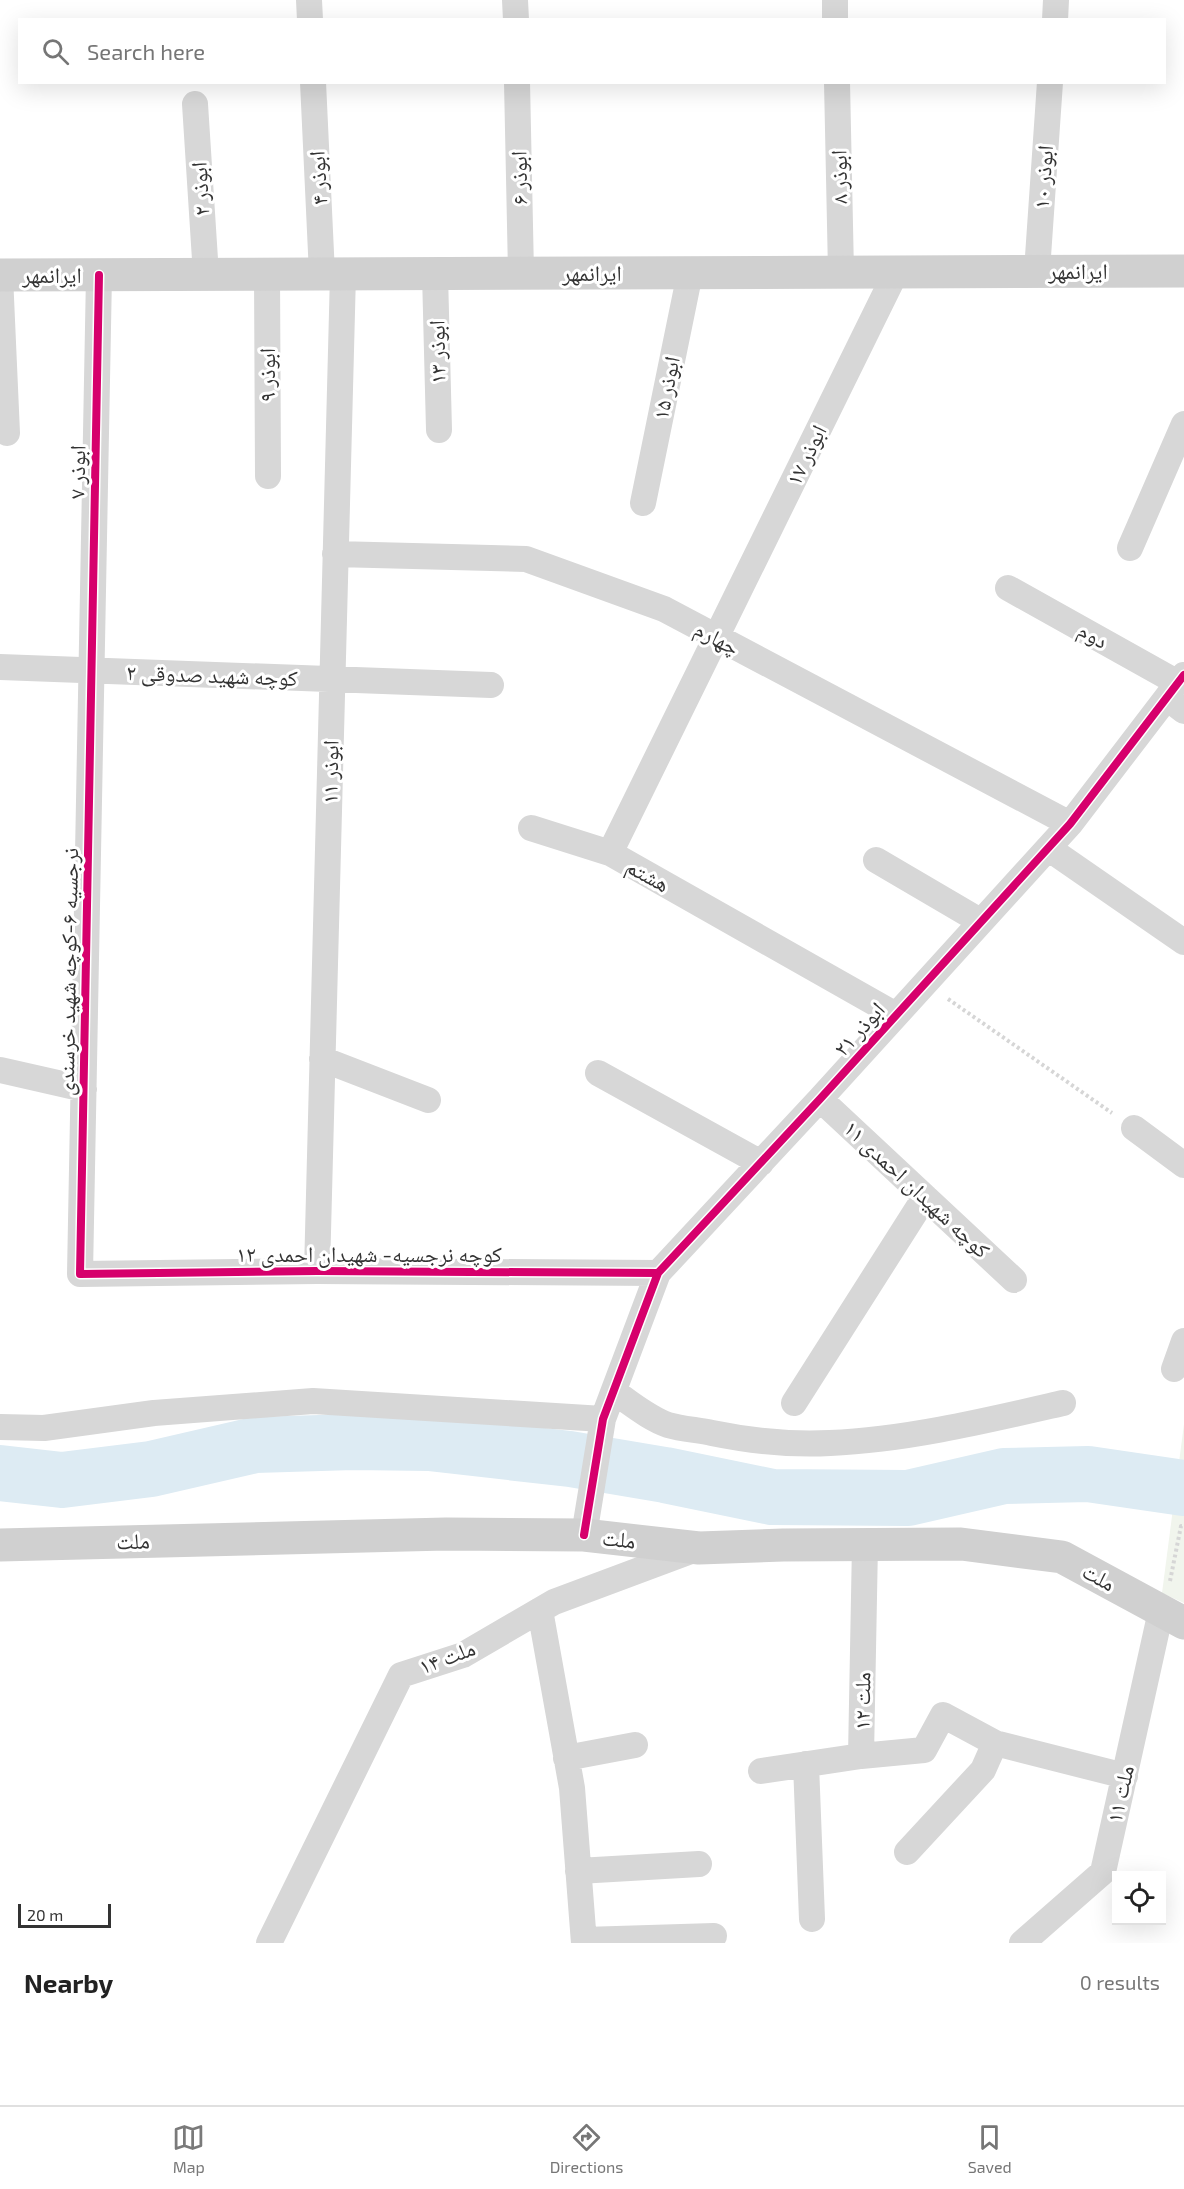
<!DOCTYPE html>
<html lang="en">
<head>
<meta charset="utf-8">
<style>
	:root { --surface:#fff; --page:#f6f6f6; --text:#222; --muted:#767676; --line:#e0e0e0; --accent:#7a7a7a }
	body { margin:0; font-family:"Exo 2","Noto Naskh Arabic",sans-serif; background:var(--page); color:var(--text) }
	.controls { position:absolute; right:18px; bottom:18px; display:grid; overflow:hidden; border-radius:0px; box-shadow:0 6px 24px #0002 }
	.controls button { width:54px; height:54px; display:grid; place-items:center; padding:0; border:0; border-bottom:2px solid var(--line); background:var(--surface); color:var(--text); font:30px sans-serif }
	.scale { position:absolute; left:18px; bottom:15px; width:93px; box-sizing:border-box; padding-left:6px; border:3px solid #333; border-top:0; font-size:16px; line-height:21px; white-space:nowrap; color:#333; -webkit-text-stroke:4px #fff; paint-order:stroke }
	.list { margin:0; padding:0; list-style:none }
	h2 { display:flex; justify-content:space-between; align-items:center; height:78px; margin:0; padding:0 24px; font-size:26px }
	h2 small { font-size:20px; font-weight:400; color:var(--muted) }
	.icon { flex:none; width:33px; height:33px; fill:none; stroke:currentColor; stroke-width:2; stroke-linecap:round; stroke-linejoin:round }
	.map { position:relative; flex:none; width:1184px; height:1943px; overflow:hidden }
	.search { position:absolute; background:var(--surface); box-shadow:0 6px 24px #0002; left:18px; right:18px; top:18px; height:66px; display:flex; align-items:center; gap:15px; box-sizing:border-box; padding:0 21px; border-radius:0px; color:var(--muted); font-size:22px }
	.sheet { height:162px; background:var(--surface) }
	nav { display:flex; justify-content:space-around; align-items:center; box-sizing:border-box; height:84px; border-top:2px solid var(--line); background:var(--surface); font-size:16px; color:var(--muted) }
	nav a { display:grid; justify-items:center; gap:3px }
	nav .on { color:var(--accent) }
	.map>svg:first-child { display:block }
</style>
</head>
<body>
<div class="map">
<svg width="1184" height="1943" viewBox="0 0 1184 1943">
	<rect width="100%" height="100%" fill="#fff"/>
	<path fill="#f1f5ed" d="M1184 1424V1603L1162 1593Z"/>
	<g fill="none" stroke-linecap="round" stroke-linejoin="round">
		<path stroke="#ddebf3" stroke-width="56" d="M0 1473 62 1480 151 1469 255 1445 353 1442 429 1443 570 1459 665 1475 772 1497 908 1498 1004 1476 1088 1474 1184 1488"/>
		<path stroke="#d6d6d6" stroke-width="4" stroke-dasharray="3 3" stroke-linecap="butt" d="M948 999 1112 1113
			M1170 1581 1181 1526H1184"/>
		<path stroke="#d7d7d7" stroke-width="26" d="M309 0 310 20
			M515 0 516 20
			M835 0V20
			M1055 20 1056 0
			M313 82 322 274
			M517 82 521 273
			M837 82 841 272
			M195 104 206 275
			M1037 271 1050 82
			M267 274 268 476
			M435 274 439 430
			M0 275 7 433
			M99 275 80 1274 317 1271 658 1273
			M643 503 690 273
			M1130 548 1184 424
			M335 554 526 559 664 609 1070 824
			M1008 588 1178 683
			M0 667 491 685
			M1167 698 1184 711
			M531 828 610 853
			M1048 848 1184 942
			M876 860 980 921
			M896 1015 610 853 896 272
			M322 1059 428 1100
			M0 1070 84 1089
			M598 1073 761 1163
			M820 1099 1014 1280
			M1134 1128 1184 1165
			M317 1271 343 274
			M1174 1369 1184 1341
			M614 1392C631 1403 648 1418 668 1425 682 1429 698 1430 712 1433 751 1441 791 1445 830 1443 906 1440 989 1420 1063 1403
			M794 1403 925 1197
			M0 1427 44 1428 154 1413 313 1401 603 1419
			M584 1535 603 1419 658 1273 820 1099 1070 824 1184 675
			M540 1610 572 1788 584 1943
			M861 1756 924 1750 943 1715 995 1743 1125 1776
			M566 1758 635 1745
			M806 1764 812 1919
			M761 1771 861 1756 865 1544
			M907 1852 983 1770 995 1743
			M578 1871 699 1864
			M584 1940 714 1936
			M269 1943 401 1675 463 1655 554 1602 696 1549
			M1022 1943 1103 1872 1161 1611"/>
		<path stroke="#d0d0d0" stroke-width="33" d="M0 275 1184 271
			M0 1545 446 1534 584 1535 699 1548 783 1545 961 1544 1062 1557 1184 1623"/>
		<g stroke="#fff" stroke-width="11">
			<path id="cycleway" d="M99 275 80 1274 317 1271 658 1273
				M584 1535 603 1419 658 1273 820 1099 1070 824 1184 675"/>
		</g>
		<use href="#cycleway" stroke="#d6006c" stroke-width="8"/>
	</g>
	<g text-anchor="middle" stroke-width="6" stroke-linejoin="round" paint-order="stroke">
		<g font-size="22" fill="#333" stroke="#fff">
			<text transform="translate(839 177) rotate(-91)" y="8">۸ ابوذر</text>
			<text transform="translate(1043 177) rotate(-86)" y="8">ابوذر ۱۰</text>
			<text transform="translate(318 178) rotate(-93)" y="8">ابوذر ۴</text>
			<text transform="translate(519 178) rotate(-91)" y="8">ابوذر ۶</text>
			<text transform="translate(200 189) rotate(-93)" y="8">۲ ابوذر</text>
			<text x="1078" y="279">ایرانمهر</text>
			<text x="592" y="281">ایرانمهر</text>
			<text x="52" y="283">ایرانمهر</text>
			<text transform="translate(437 352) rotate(-91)" y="8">۱۳ ابوذر</text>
			<text transform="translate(267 375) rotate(-90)" y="8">۹ ابوذر</text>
			<text transform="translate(666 388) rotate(-79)" y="8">۱۵ ابوذر</text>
			<text transform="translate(806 455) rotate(-64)" y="8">۱۷ ابوذر</text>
			<text transform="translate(77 472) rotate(-89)" y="8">۷ ابوذر</text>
			<text transform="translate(1093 635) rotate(29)" y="8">دوم</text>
			<text transform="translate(717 638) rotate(28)" y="8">چهارم</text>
			<text transform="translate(212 675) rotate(2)" y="8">کوچه شهید صدوقی ۲</text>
			<text transform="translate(330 772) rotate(-89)" y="8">ابوذر ۱۱</text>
			<text transform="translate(648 875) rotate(29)" y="8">هشتم</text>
			<text transform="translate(68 972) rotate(-89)" y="8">نرجسیه ۶-کوچه شهید خرسندی</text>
			<text transform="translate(859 1029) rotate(-48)" y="8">۲۱ ابوذر</text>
			<text transform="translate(917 1189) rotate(43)" y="8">کوچه شهیدان احمدی ۱۱</text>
			<text x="369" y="1262">کوچه نرجسیه- شهیدان احمدی ۱۲</text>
			<text transform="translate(619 1539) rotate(6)" y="8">ملت</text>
			<text transform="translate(133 1541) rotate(-2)" y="8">ملت</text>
			<text transform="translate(1099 1577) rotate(29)" y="8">ملت</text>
			<text transform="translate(447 1657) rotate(-21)" y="8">۱۴ ملت</text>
			<text transform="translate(862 1701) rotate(-89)" y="8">۱۲ ملت</text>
			<text transform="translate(1120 1794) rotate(-77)" y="8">۱۱ ملت</text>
		</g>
	</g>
</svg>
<div class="controls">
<button><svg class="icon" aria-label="locate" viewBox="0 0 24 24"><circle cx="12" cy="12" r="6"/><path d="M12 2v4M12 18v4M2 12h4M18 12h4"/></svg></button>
</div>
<div class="scale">20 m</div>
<div class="search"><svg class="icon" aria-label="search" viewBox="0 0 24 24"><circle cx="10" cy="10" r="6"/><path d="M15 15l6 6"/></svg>Search here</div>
</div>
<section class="sheet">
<h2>Nearby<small>0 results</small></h2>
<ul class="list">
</ul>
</section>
<nav>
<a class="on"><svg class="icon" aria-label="map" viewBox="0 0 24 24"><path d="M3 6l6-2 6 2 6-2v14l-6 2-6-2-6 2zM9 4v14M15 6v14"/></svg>Map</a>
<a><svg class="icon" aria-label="directions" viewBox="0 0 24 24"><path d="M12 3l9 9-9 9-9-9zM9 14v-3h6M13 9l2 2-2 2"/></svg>Directions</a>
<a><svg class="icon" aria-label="saved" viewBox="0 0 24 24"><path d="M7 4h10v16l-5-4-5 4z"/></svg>Saved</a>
</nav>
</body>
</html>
